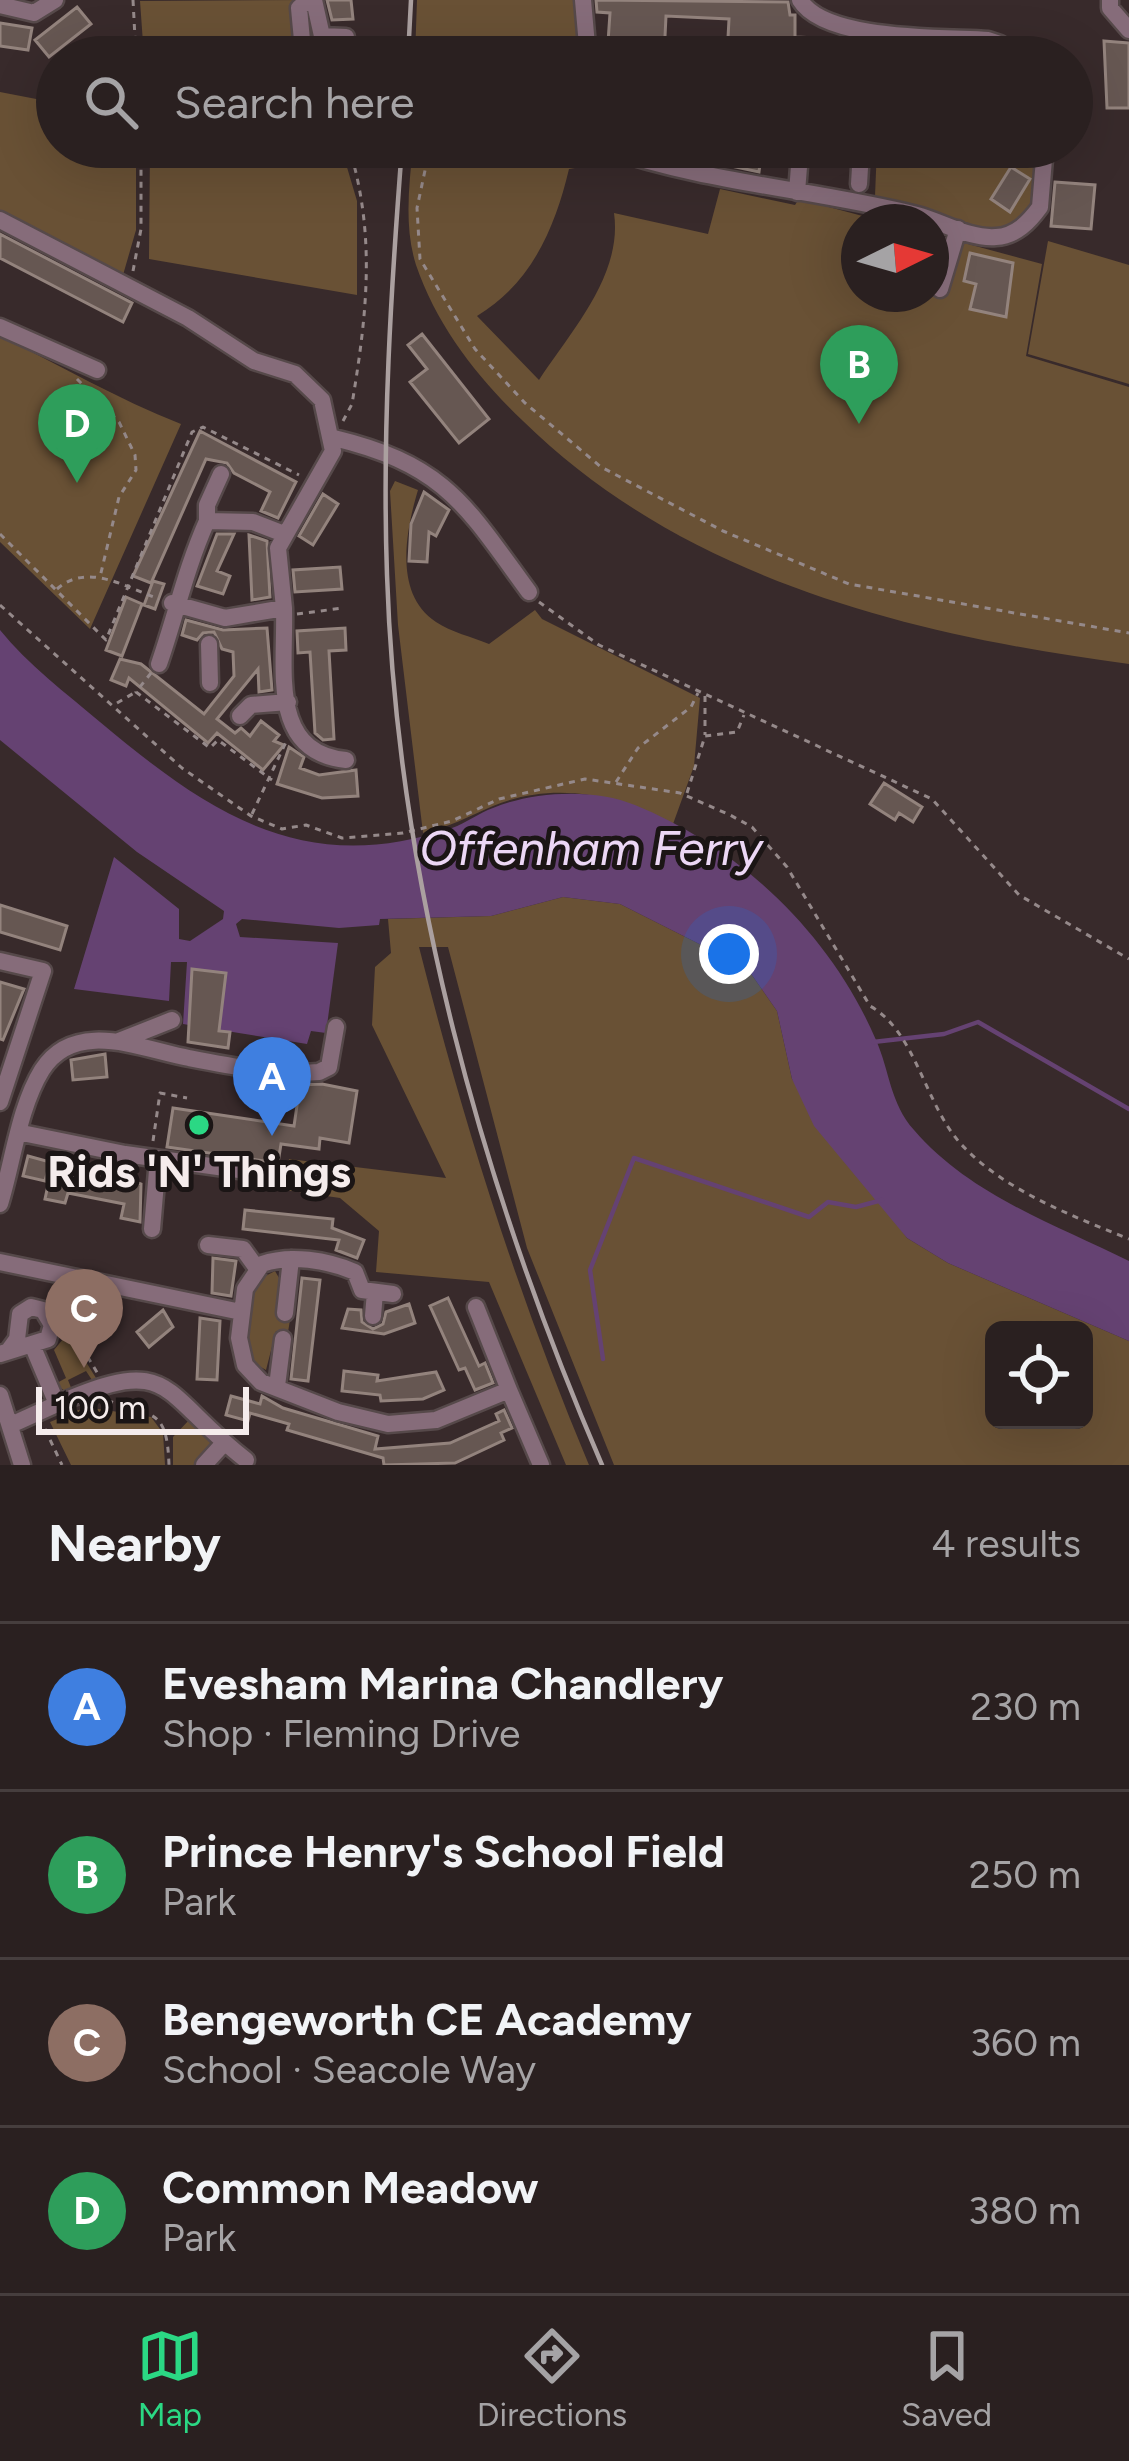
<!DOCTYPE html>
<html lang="en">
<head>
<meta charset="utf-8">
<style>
	:root { --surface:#2a2020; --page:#362d2d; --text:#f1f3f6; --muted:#a5a3a5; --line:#463e3e; --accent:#2bd884 }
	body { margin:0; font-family:Figtree,sans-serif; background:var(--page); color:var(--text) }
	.controls { position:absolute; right:36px; bottom:36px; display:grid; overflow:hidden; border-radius:18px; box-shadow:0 12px 48px #0002 }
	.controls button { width:108px; height:108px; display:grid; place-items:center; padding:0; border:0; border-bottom:3px solid var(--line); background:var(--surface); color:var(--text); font:60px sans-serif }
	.compass { position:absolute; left:841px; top:204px; width:108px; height:108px; border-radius:50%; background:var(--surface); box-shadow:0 12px 48px #0002; rotate:85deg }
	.scale { position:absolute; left:36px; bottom:30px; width:213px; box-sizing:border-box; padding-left:12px; border:6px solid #f5ecec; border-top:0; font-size:33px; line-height:42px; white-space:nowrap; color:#f5ecec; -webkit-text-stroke:9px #1b1515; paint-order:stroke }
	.you { position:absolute; left:729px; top:954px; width:42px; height:42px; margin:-30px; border:9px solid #fff; border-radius:50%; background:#1a73e8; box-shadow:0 0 0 18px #1a73e833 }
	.badge { display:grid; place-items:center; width:78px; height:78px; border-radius:50%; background:var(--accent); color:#fff; font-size:39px; font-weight:700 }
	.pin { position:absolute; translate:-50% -99px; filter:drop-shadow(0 3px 6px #0008) }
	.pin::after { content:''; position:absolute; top:63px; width:42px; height:36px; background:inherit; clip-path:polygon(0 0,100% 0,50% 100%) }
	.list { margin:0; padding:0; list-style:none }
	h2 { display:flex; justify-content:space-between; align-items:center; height:156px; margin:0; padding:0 48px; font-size:51px }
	h2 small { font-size:39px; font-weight:400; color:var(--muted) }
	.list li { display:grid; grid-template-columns:78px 1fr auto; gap:36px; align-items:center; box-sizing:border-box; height:168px; padding:0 48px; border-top:3px solid var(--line) }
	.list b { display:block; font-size:45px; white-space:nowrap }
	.list p { margin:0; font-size:39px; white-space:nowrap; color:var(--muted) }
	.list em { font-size:39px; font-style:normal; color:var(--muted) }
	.icon { flex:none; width:66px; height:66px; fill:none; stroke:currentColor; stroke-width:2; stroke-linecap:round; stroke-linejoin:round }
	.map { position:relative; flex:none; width:1129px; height:1465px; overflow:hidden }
	.search { position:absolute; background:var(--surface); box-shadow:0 12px 48px #0002; left:36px; right:36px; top:36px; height:132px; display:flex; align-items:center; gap:30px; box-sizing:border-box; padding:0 42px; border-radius:66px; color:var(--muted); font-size:45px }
	.sheet { height:828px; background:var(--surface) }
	nav { display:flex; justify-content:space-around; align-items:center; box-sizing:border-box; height:168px; border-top:3px solid var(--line); background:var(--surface); font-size:33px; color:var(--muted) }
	nav a { display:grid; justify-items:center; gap:6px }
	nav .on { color:var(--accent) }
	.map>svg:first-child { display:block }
</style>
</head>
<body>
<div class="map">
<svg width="1129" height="1465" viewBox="0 0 1129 1465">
	<rect width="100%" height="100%" fill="#382a2b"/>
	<path fill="#695135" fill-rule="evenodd" d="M309 0 317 57H144L140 1Z
		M417 0H578L583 57H415Z
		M0 92 57 103V147H136V230L123 275 0 210Z
		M150 147H341L357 201V295L149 259Z
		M413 147H592L593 165 569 169C555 228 531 284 477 316L539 380C571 331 623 275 614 213L708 234 720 189 795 205 799 199 885 222H859V294H931V234L1042 264 1026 356 1129 387V664C911 635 685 580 523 421 477 377 437 326 416 265 404 227 409 185 413 147Z
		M877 147H1045L1040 207 998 237 807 185 875 196Z
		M1048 241 1129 265V384L1028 354Z
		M0 336C62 366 117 399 181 424L90 629 0 542Z
		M395 481 418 490C406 530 393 594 436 622 451 632 472 637 489 644L535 610 542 619 700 698 694 766 673 824C618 794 553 781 493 806 468 817 449 827 423 833L398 625 390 491Z
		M563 897 620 904 747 968 777 1011 792 1079 907 1238 948 1263 1129 1341V1465H614L527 1248 448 947H419C464 1125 518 1296 589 1465H566L489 1282 376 1272 379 1231 340 1198 285 1190 289 1159 446 1178 372 1025 375 967 391 953 388 919 491 916ZM994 1330H1084V1420H994Z
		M275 1271 282 1283 277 1318 290 1320 288 1332 276 1331 266 1370 252 1362 248 1338 256 1281Z
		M68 1333 96 1378 92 1380 86 1371 68 1380 72 1390 65 1391 55 1384 66 1378 54 1350Z
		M86 1407 151 1417 163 1433 165 1465H71L50 1422Z
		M190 1419 211 1438V1449L196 1465H173V1437Z"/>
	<path fill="#654272" d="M0 630C28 665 66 693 100 722 210 814 304 878 452 828 466 823 479 813 493 808 533 791 595 788 635 805 741 848 831 935 876 1040 890 1072 890 1103 914 1130 970 1195 1054 1224 1129 1261V1341L948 1263 907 1238 814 1126 792 1079 777 1011 747 968 620 904 563 897 491 916 380 919 379 925 339 928 242 919 236 924 240 937 338 943 326 1033 311 1031 307 1044 183 1024 187 962H171L169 1001 74 989 114 857 179 909V939L190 941 223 919 224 911 137 852 0 740Z"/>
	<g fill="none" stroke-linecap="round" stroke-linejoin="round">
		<path stroke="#654272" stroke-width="4.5" d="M873 1042 944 1034 978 1022 1129 1109
			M603 1359 590 1270 634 1158 809 1217 828 1202 856 1207 882 1200"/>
	</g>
	<path fill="#665752" stroke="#93837d" stroke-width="3" d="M327 0H351L353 19 332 20Z
		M596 0 788 2 790 15H795V37L840 39 844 57H727L729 19 666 16 664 57H607L610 13 597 12Z
		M77 7 91 24 49 57 35 40Z
		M0 23 32 28 28 50 0 46Z
		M1104 41 1129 43V108H1107Z
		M772 147 771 164H760L759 172 651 149Z
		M1011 167 1030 179 1010 212 991 199Z
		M1055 182 1095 185 1091 229 1051 226Z
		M0 234 132 303 123 322 0 258Z
		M970 253 1013 263 1006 317 970 309 976 284 964 281Z
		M422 334 489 419 459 443 410 382 427 369 408 345Z
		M200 431 296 482 278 518 261 511 270 492 234 473 227 463 206 459 151 583 133 576Z
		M424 492 449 510 436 536 429 532 427 562 409 561 411 524Z
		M323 494 338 504 313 545 299 536Z
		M217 534H234L217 571 230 576 223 594 197 586Z
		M249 535 267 541 270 597 252 600Z
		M340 567 342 589 295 592 293 570Z
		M153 581 164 584 155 609 144 605Z
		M126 597 142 604 122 656 106 650Z
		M186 620 223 630 267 628 272 690 259 692 258 669 217 719 235 733 241 728 250 736 261 721 279 735 274 741 284 745 263 770 217 733 208 743 129 678 126 686 111 680 120 659 141 664 204 714 234 676 233 652 222 649 214 632 203 633 197 640 182 635Z
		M345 628 346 650 329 651 334 739 323 740 315 733 310 652 298 653 297 631Z
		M289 747 304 757 300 768 319 775 356 770 358 796 322 798 277 784Z
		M884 783 922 807 913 822 899 813 895 820 870 804Z
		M0 905 67 926 60 950 0 932Z
		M192 969 226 973 219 1031 230 1032 228 1048 188 1042Z
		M0 982 24 989 3 1040 0 1039Z
		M105 1054 107 1077 73 1080 71 1060Z
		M322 1084 357 1091 349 1143 320 1138 319 1149 281 1144 278 1163 167 1147 173 1108 294 1126 300 1085Z
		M28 1156 50 1162 45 1181 23 1176Z
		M77 1164 91 1167 89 1181 111 1184 113 1173 141 1184 140 1222 121 1218 124 1204 68 1193 65 1203 45 1199 51 1171 74 1177Z
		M245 1210 333 1219 332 1228 364 1240 357 1258 336 1250 339 1240 243 1229Z
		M213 1258 236 1261 231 1296 212 1293Z
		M302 1278 320 1280 308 1381 291 1379Z
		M448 1298 479 1366 485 1363 493 1383 475 1390 465 1368 459 1370 430 1306Z
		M409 1304 415 1323 384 1334 342 1328 348 1309 361 1310 362 1322 373 1329 383 1324 386 1312Z
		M163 1310 173 1327 149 1347 137 1332Z
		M200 1318 220 1321 217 1380 197 1379Z
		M344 1371 378 1375 377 1381 436 1372 444 1390 423 1399 381 1401 380 1395 342 1391Z
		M231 1396 260 1404 262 1396 283 1408 378 1436 375 1449 450 1443 499 1421 496 1414 504 1410 512 1428 501 1433 504 1440 455 1463 384 1465 383 1458 287 1430 289 1424 250 1413 248 1421 226 1415Z"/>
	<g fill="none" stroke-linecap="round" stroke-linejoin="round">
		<g stroke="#56494a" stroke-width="21">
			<path id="minor" d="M314 0 322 36 346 37
				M583 0 588 57
				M800 0C825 41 943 37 988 40L1000 44 1003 57
				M1110 0V8L1129 30
				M0 5 34 13 55 0
				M896 36 910 57
				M303 51 299 8 308 0
				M603 147C705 183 813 189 917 215 943 222 969 239 996 237 1016 236 1029 222 1040 207L1045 147
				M797 192 800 154 818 149 861 151 859 184
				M0 220 188 318 254 361 295 374 322 400 333 451 278 548 284 608 225 618 172 603
				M940 289 958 229
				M0 327 97 370
				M334 438C446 465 466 506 529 592
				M207 521V505L221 474
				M284 608C286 668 268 752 346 760
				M209 644 210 683
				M159 664C176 615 186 568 207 521L253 522 284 534
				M240 716 251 705 288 702
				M0 961 43 971 0 1102
				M119 1041 172 1020
				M22 1133 125 1154 310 1180
				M0 1204C13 1162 19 1107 42 1070 75 1018 141 1049 189 1058 230 1066 276 1075 319 1072L329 1067 336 1027
				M152 1229 158 1159
				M208 1245 243 1249 256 1267
				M0 1262 241 1312
				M393 1294 362 1290 355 1272C327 1260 290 1254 262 1264L245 1289 239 1338 245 1365 261 1382 338 1412 388 1424 436 1420 509 1390 541 1465
				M476 1307 509 1390
				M285 1313 291 1259
				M373 1316 375 1292
				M33 1347 57 1404C175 1352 159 1393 246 1460
				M0 1354 48 1339 52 1325 43 1310 31 1307 20 1314 17 1339 9 1350
				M277 1386 283 1339
				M0 1395 22 1465
				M13 1424 57 1404
				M204 1465 224 1443"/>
		</g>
		<path stroke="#95898a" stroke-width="3" stroke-dasharray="6 6" stroke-linecap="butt" d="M133 0 136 57
			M430 147 417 208 420 259 475 349 525 403 601 467 723 531 849 584 1129 633
			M133 271 141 229V147
			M77 379 119 422 135 455 136 470 119 497 100 577
			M343 421 352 404C367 314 376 235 349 147
			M0 534 106 640 192 432 203 427 299 475
			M57 589C88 562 125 587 159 599
			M539 602 599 645 932 799 1019 895 1129 959
			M0 605 182 768 251 816 282 829 306 825 342 838 403 833 452 821 499 799 585 779 680 793 730 815 752 827 787 867 870 1006C916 1032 924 1102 960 1143 1003 1190 1070 1215 1129 1239
			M297 614 343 608
			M151 673 136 692 210 748 218 740 272 780
			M705 696V735
			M117 703 134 693
			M616 782 638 748 691 707 698 693
			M687 793 705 736 737 732 744 715
			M252 814 286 742
			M153 1141 160 1093 187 1098
			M69 1326 98 1374
			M107 1400C151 1418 167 1405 169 1465
			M45 1429 62 1465"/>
		<use href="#minor" stroke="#866c7a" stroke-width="16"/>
		<path stroke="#aba0a0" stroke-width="4.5" d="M408 57 411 0
			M402 147C391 289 382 432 387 575 397 879 482 1187 602 1465"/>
	</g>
	<circle fill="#2bd884" stroke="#1b1515" stroke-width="4.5" cx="199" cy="1125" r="12"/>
	<g text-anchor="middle" stroke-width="10" stroke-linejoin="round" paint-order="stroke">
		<g font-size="45" font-weight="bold" fill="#f5ecec" stroke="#1b1515">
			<text x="199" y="1187">Rids 'N' Things</text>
		</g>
		<g font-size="48" font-style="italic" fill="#ecd7f5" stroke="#1b1515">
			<text x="591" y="865">Offenham Ferry</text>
		</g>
	</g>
</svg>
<div class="controls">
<button><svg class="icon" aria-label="locate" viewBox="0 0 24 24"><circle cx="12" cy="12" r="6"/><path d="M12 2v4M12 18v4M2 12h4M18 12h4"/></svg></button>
</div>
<svg class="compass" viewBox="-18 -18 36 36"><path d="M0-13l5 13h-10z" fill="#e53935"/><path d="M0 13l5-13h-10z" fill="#a5a3a5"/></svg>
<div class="scale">100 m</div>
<div class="you"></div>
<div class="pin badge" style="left:272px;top:1136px;background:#3f7fe0">A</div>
<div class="pin badge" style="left:859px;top:424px;background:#2e9e5b">B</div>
<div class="pin badge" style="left:84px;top:1368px;background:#8d6e63">C</div>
<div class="pin badge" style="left:77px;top:483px;background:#2e9e5b">D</div>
<div class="search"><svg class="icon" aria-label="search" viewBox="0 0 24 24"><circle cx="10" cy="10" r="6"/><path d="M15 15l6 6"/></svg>Search here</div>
</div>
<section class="sheet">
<h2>Nearby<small>4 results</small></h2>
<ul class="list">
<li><span class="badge" style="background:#3f7fe0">A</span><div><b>Evesham Marina Chandlery</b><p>Shop · Fleming Drive</p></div><em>230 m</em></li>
<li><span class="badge" style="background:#2e9e5b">B</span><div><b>Prince Henry's School Field</b><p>Park</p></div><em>250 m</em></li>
<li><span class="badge" style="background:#8d6e63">C</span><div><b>Bengeworth CE Academy</b><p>School · Seacole Way</p></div><em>360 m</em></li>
<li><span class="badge" style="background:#2e9e5b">D</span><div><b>Common Meadow</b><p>Park</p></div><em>380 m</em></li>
</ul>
</section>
<nav>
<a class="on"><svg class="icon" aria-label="map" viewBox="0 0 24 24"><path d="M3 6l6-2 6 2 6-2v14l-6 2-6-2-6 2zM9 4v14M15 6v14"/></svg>Map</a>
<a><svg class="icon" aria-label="directions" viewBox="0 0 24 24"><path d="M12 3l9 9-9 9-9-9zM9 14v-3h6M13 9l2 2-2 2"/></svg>Directions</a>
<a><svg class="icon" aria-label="saved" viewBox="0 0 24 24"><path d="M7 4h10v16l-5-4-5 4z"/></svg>Saved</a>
</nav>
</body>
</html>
